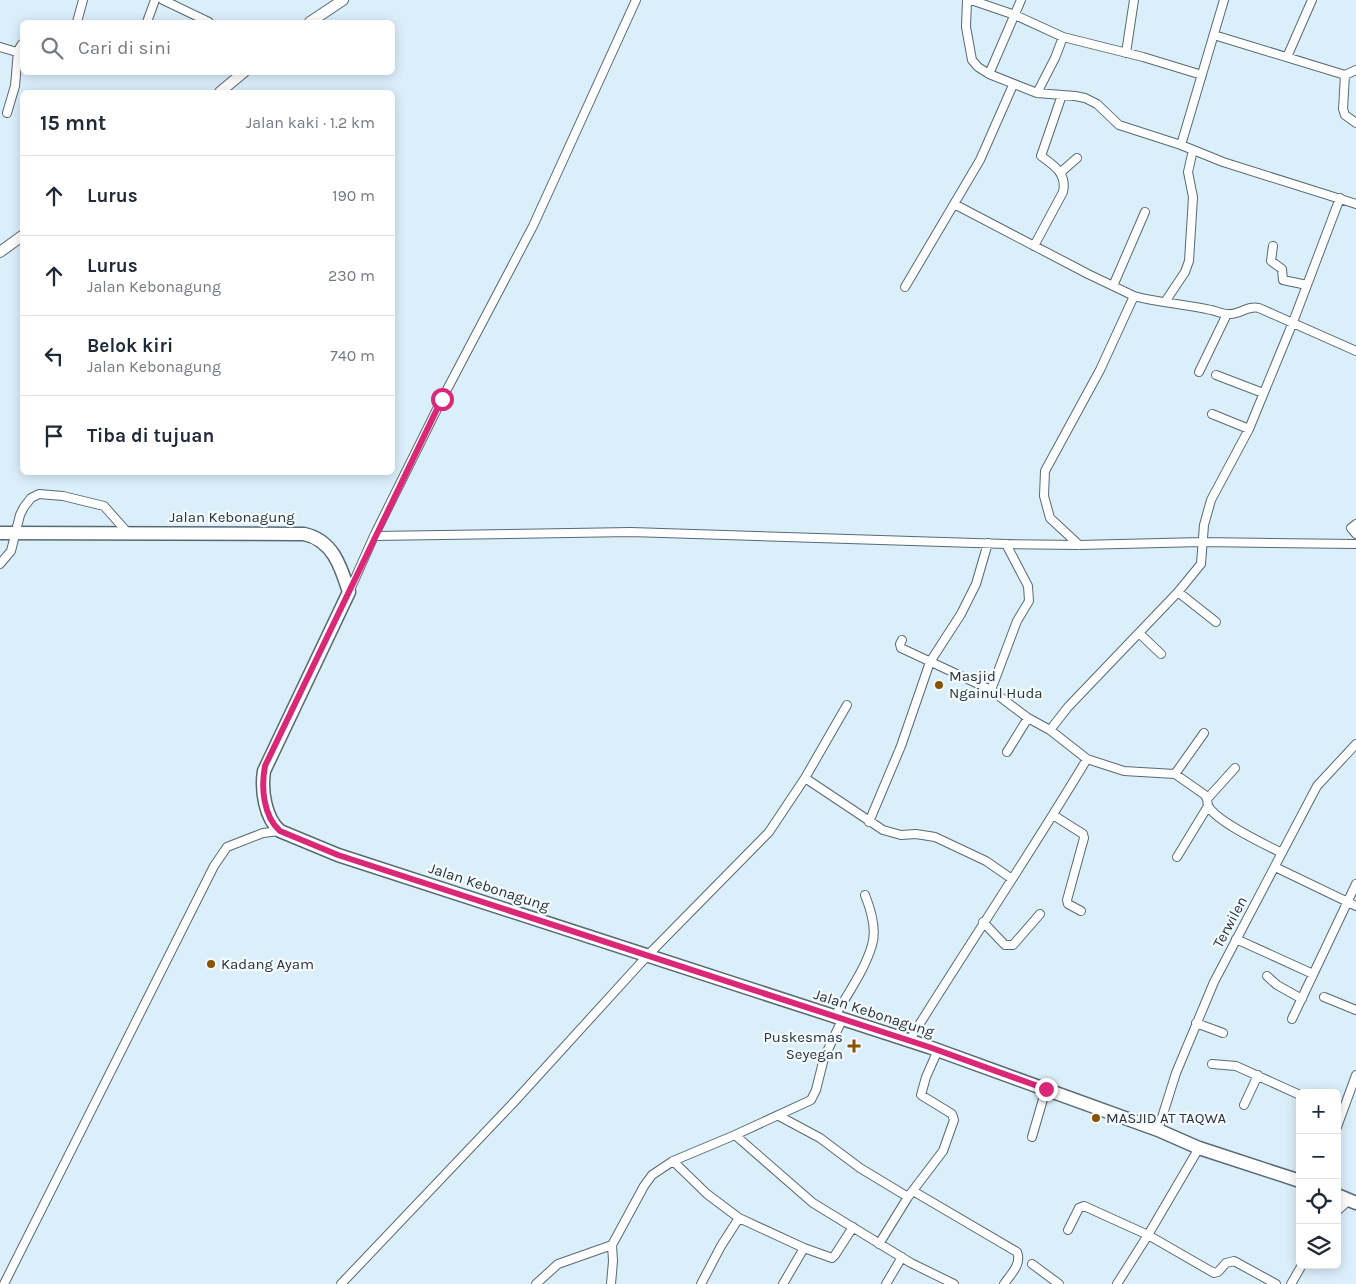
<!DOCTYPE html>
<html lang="id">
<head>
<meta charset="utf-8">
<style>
	:root { --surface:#fff; --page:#f2f2f3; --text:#1f2937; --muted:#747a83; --line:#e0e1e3 }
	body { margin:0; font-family:Karla,sans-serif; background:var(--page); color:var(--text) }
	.controls { position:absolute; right:15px; bottom:15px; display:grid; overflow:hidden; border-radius:8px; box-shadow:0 2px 12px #0003 }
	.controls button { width:45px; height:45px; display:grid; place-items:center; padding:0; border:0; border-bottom:1px solid var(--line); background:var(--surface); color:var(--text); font:25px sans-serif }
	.stop { position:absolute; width:15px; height:15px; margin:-11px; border:4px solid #db2777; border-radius:50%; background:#fff }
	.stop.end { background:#db2777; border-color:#fff; box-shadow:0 1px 5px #0008 }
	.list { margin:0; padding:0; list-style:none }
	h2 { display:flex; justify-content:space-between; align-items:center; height:65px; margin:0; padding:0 20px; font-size:21px }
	h2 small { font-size:16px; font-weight:400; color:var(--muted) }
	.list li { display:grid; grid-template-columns:32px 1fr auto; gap:15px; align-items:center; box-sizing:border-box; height:80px; padding:0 20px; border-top:1px solid var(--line) }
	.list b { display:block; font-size:19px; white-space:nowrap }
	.list p { margin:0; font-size:16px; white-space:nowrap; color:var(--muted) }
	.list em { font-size:16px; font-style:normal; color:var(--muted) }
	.icon { flex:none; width:28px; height:28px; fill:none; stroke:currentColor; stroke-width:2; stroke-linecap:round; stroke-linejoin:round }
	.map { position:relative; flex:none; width:1356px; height:1284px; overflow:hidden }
	.search { position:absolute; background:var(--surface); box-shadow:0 2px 12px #0003; left:20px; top:20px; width:375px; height:55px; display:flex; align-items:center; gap:12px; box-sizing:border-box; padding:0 18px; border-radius:8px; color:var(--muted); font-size:19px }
	.panel { position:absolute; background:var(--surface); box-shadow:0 2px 12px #0003; left:20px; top:90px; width:375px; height:385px; border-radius:8px }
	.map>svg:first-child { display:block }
</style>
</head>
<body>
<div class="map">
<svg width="1356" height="1284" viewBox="0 0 1356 1284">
	<rect width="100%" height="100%" fill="#dbeffb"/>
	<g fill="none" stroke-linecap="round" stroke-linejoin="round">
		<g stroke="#586974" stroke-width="10">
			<path id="minor" d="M163 0 209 22
				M967 0 966 27 972 60 978 67 989 74 1037 93 1075 96 1085 98 1097 104 1119 125 1181 145 1223 162 1356 204
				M971 0 1015 15 1063 37 1143 57 1202 75
				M77 22 83 0
				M147 22 155 0
				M1214 35 1345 75 1356 70
				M0 47 17 52 22 44
				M1126 53 1134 0
				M1287 57 1312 0
				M989 74 1021 0
				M1345 75 1343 109 1345 115 1356 123
				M1013 85 980 160 954 204 1088 274 1134 296 1100 370 1045 471 1044 496 1050 518 1079 545
				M1037 93 1055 58 1063 37
				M7 113 15 86 18 51
				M1181 145 1224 0
				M1061 172 1077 158
				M1034 246 1063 192C1067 174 1055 166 1041 156L1062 95
				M1273 246 1271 261 1282 269 1283 280 1307 285
				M1113 286 1145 212
				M905 287 954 204
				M1134 296C1159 303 1186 304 1211 310 1217 311 1224 315 1230 314 1241 314 1248 305 1259 308L1356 351
				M1165 302 1185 272 1189 261 1193 197 1188 172 1193 150
				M1199 372 1227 314
				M1216 375 1263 393
				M1212 414 1249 429
				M1356 524 1351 528 1356 534
				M374 536 631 532 1006 544 1079 545 1202 542 1356 544
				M1006 544 1028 586 1029 601 1017 621 991 690 1028 718 1050 730
				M0 564 11 551 20 515 24 507 31 498 39 494 63 496 104 506 128 533
				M349 592 374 536 442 399 533 226 636 0
				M1178 592 1216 622
				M1139 633 1161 654
				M902 640 900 644 901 648 991 690
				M1007 752 1028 718
				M1087 759 1124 771 1175 774 1205 795 1207 799 1208 806 1177 857
				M1175 774 1204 733
				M805 778 883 830 901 835 916 834 935 837 986 861 1012 879
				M1207 799 1235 768
				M1208 806C1217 822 1264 844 1282 853
				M1053 815 1083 834 1084 838 1067 900 1068 904 1081 911
				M869 822 901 746 930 662 961 614 976 584 988 543
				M1275 867 1356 906
				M983 922 1005 945H1013L1040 914
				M1236 939 1313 974
				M1267 976 1277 985 1302 999
				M1324 997 1356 1010
				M834 1018C847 994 865 970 872 945 877 929 871 910 865 895
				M1292 1019 1356 884
				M1196 1023 1223 1033
				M909 1041C968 946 1030 854 1087 759L1050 730 1068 707 1178 592 1201 564 1204 525 1211 500 1249 429 1293 322 1340 198
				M1212 1064 1236 1066 1300 1095
				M1244 1105 1258 1075
				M779 1116 820 1138 860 1168 908 1197
				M1337 1127 1356 1075
				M1158 1130 1176 1073 1214 982 1317 786 1356 744
				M735 1135 813 1203 911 1263 954 1284
				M1032 1137 1046 1089
				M673 1161 707 1194 739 1218 804 1248 832 1258 835 1255 853 1227
				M913 1191 1017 1252C1022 1264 1011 1274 1004 1284
				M1337 1211 1349 1200
				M1068 1230 1079 1208 1084 1206 1148 1235 1214 1273 1218 1272 1226 1263 1234 1261 1276 1284
				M879 1244 908 1197 943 1151 954 1120 952 1114 921 1095 926 1077 938 1050
				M1032 1264 1059 1284
				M4 1284 214 866 227 847 263 833 280 831
				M341 1284 515 1101 648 955 769 832 805 778 847 705
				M536 1284 558 1264 612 1245 644 1186 652 1175 673 1161 735 1135 811 1100 816 1090 824 1058 842 1020
				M611 1284 613 1261 612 1245
				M701 1284 721 1246 739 1218
				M783 1284 804 1248
				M886 1284 902 1257
				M1117 1284 1148 1235 1199 1148
				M1291 1284 1302 1265"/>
		</g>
		<g stroke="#586974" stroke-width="12">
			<path id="tertiary" d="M310 22 343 0
				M220 92 244 72
				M0 252 22 236"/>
		</g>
		<g stroke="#586974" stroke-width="15">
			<path id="primary" d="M0 533 304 534C333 540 341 567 349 592L264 771C261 790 265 818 280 831L338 855 929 1047 1158 1130 1199 1148 1300 1181
				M1337 1195 1356 1203"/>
		</g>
		<use href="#minor" stroke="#fff" stroke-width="8"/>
		<use href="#tertiary" stroke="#fff" stroke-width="10"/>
		<use href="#primary" stroke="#fff" stroke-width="12"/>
	</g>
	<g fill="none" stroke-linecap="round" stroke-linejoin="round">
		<path stroke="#db2777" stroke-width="6" d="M442 399C382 521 324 644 265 766 261 787 263 816 280 831L338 855 929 1047 1046 1089"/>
	</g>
	<g fill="#895400" stroke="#f2faff" stroke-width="2">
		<circle cx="939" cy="685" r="5"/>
		<circle cx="211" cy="964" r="5"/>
		<path d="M851.5 1038.5h5v5h5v5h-5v5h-5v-5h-5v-5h5z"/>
		<circle cx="1096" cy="1118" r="5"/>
	</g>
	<g text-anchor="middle" stroke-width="4.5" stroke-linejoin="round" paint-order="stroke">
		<g font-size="15" fill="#2c3438" stroke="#f2faff">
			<text x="232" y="522">Jalan Kebonagung</text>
			<text transform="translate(489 887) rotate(18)" y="5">Jalan Kebonagung</text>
			<text transform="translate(1230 922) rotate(-62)" y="5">Terwilen</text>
			<text transform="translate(874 1013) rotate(18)" y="5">Jalan Kebonagung</text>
		</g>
		<g font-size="15" fill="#2c3438" stroke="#f2faff" text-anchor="start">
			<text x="949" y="681">Masjid<tspan x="949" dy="17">Ngainul Huda</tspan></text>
			<text x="221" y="969">Kadang Ayam</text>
			<text x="843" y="1042" text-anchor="end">Puskesmas<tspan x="843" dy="17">Seyegan</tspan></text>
			<text x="1106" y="1123">MASJID AT TAQWA</text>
		</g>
	</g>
</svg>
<div class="controls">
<button>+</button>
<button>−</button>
<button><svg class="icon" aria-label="locate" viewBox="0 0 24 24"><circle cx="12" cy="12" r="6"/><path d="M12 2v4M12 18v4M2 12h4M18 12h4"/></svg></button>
<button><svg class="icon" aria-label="layers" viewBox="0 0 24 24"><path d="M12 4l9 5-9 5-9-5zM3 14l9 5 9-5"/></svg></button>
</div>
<div class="stop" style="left:442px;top:399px"></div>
<div class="stop end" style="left:1046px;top:1089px"></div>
<div class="search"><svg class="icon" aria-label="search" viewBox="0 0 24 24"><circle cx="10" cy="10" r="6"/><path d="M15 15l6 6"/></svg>Cari di sini</div>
<section class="panel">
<h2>15 mnt<small>Jalan kaki · 1.2 km</small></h2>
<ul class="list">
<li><svg class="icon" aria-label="ahead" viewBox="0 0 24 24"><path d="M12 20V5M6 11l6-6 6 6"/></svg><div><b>Lurus</b></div><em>190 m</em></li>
<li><svg class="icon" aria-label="ahead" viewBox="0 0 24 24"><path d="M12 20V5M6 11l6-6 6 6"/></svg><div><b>Lurus</b><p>Jalan Kebonagung</p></div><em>230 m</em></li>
<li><svg class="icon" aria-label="left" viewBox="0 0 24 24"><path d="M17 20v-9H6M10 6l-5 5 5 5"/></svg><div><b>Belok kiri</b><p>Jalan Kebonagung</p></div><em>740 m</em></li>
<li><svg class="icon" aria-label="arrive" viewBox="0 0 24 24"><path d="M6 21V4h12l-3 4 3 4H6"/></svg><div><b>Tiba di tujuan</b></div></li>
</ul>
</section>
</div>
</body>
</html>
